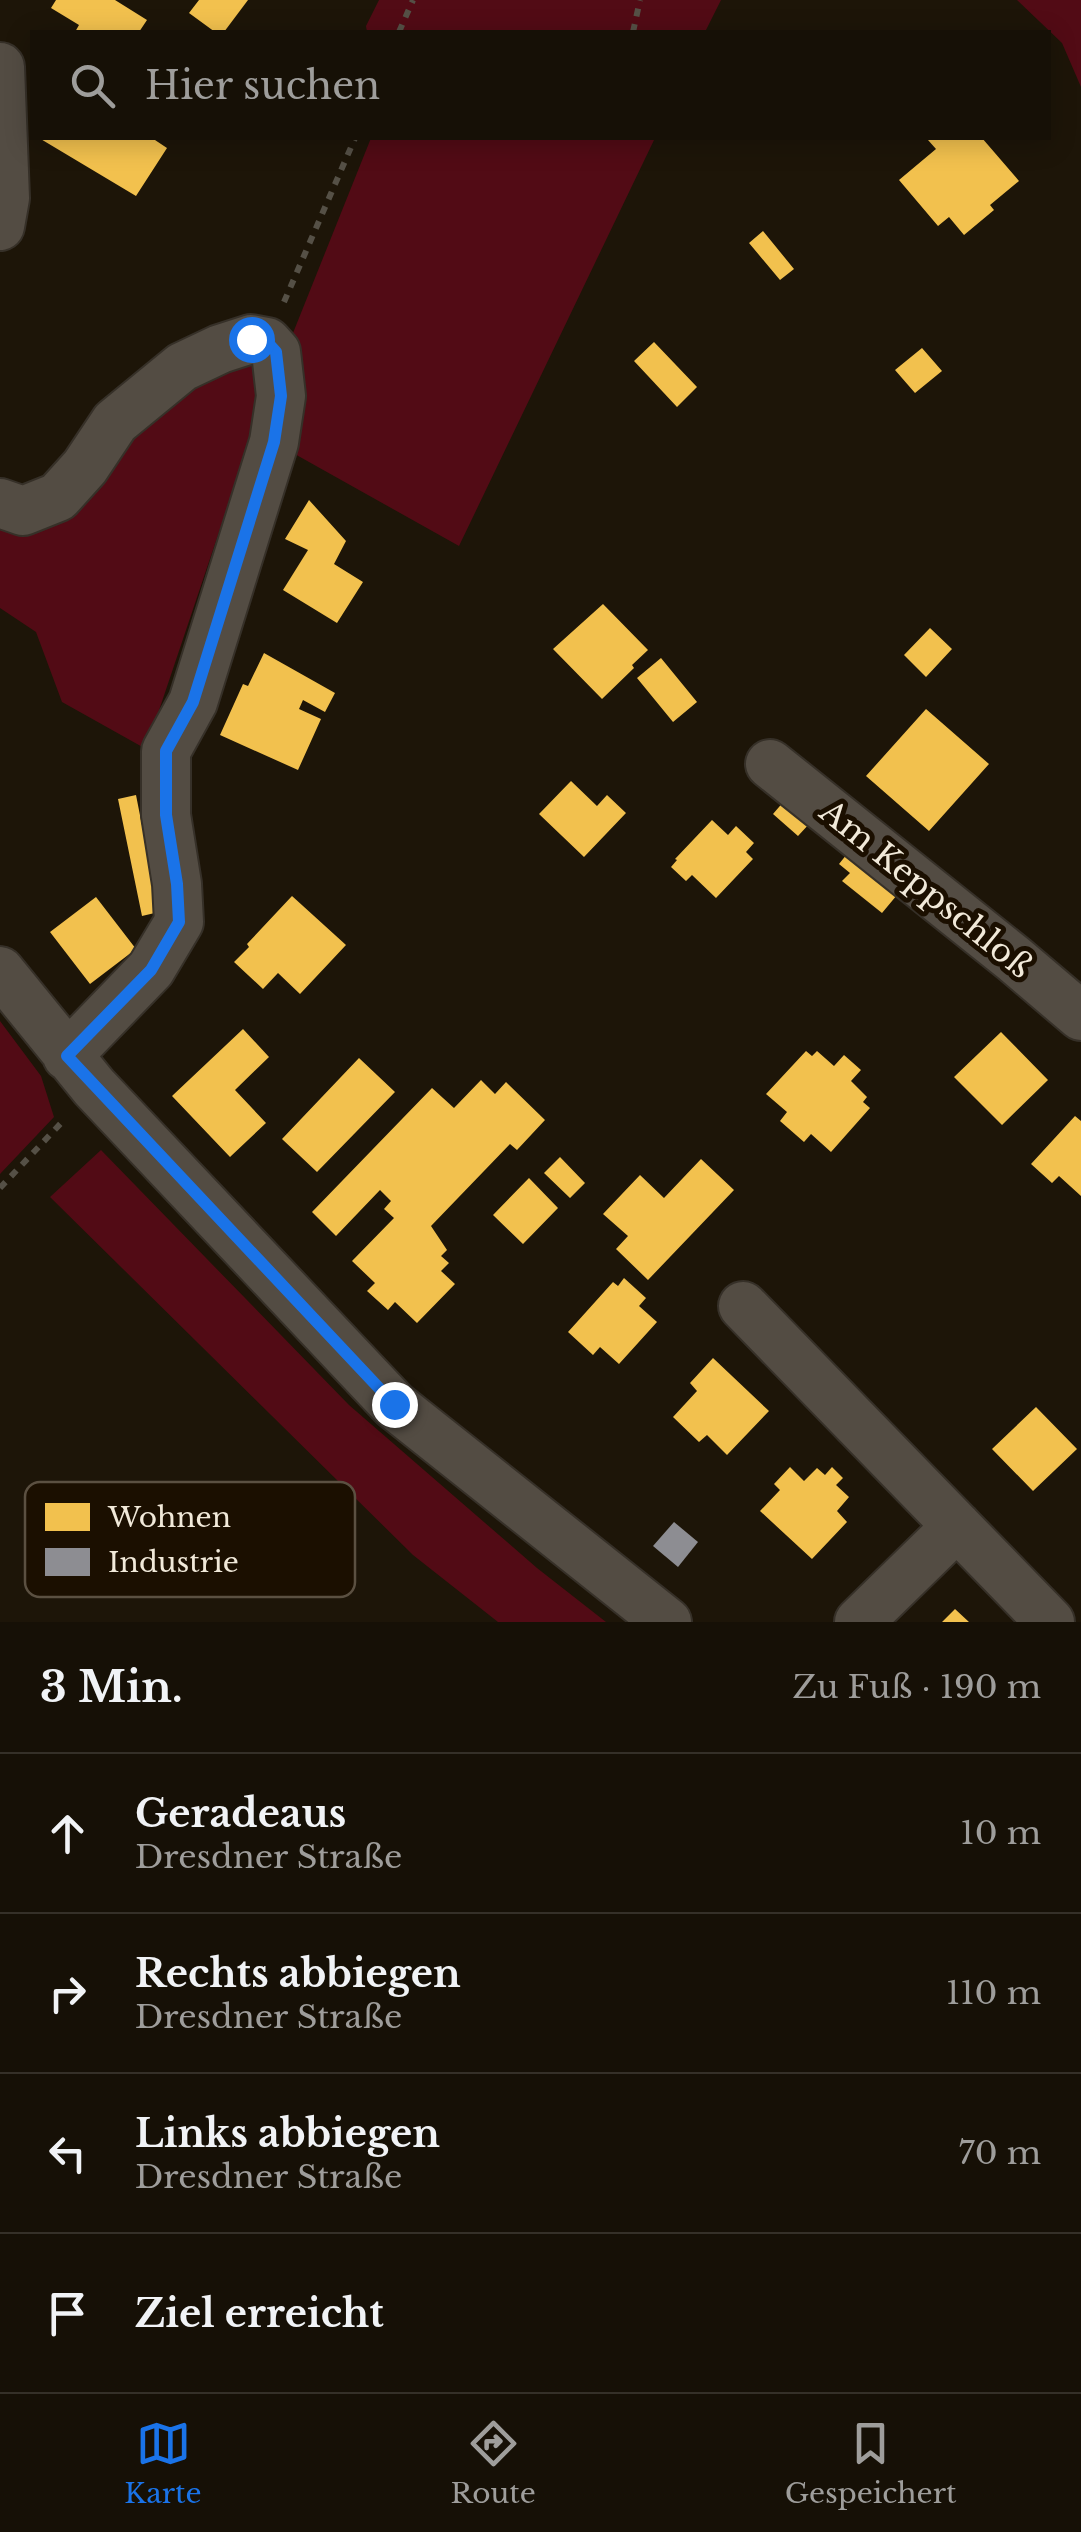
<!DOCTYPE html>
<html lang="de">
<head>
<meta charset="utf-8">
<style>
	:root { --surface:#161006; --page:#1f1910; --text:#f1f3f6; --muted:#9e9d9b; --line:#353028; --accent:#1a73e8 }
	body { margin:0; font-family:"Libre Baskerville",serif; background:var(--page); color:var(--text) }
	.stop { position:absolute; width:30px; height:30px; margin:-22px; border:8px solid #1a73e8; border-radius:50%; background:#fff }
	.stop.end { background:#1a73e8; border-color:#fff; box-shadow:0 2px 10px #0008 }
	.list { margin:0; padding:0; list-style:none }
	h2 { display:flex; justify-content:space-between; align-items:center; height:130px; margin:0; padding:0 40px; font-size:42px }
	h2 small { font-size:32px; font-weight:400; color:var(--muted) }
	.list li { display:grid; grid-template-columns:65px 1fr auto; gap:30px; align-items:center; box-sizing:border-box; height:160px; padding:0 40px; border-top:2px solid var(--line) }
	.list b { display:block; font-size:38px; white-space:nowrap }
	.list p { margin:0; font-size:32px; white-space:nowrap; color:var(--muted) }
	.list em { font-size:32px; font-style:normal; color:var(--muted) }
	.icon { flex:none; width:55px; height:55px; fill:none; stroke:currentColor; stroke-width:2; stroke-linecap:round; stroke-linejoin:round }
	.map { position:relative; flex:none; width:1081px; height:1622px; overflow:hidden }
	.search { position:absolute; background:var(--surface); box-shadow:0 5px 25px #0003; left:30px; right:30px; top:30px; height:110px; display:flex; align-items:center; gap:25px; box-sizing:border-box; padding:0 35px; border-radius:0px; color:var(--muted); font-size:38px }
	.sheet { height:770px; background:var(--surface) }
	nav { display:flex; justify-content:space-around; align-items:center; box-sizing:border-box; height:140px; border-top:2px solid var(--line); background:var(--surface); font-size:28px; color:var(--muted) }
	nav a { display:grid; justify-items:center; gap:5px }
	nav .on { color:var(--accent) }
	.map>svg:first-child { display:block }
</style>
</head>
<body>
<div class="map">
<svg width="1081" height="1622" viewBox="0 0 1081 1622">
	<rect width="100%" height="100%" fill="#1d1508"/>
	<path fill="#520b15" d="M379 0H721L705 32H367L366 26Z
		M1017 0H1081V87L1062 43Z
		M371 138H655L459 546 284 448 287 348Z
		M250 359 263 373 255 425 146 749 62 702 36 632 0 608V514L182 387Z
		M0 1021 41 1076 54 1117 0 1174Z
		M101 1150 349 1405 537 1568 606 1622H498L413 1555 50 1197Z"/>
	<path fill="#f2c14e" d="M56 0H115L147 20 139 32H75L79 25 51 8Z
		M199 0H248L224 32H215L189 13Z
		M39 138H152L167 148 136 196Z
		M932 138H982L1019 181 990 205 994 210 964 235 949 217 938 226 899 180 936 149 928 140Z
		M763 231 794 269 780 280 749 243Z
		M654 342 697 387 677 407 634 361Z
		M922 348 942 371 915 393 895 370Z
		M309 500 346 541 334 564 363 582 337 623 283 590 308 550 285 539Z
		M603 604 648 650 632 665 634 668 602 699 553 649Z
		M930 628 952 649 926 677 904 655Z
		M264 653 335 693 325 712 303 700 299 709 321 719 298 770 220 735 243 684 248 686Z
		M661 658 697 702 673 722 637 678Z
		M926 709 989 764 929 831 866 776Z
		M571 781 597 806 607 795 626 813 584 857 539 814Z
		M136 795 159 912 142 916 118 799Z
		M785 800 810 823 798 836 773 814Z
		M712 820 728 835 736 826 754 843 746 852 753 859 716 898 692 875 686 881 671 867 677 860 675 859Z
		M847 854 897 895 882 913 842 881 850 873 839 864Z
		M292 896 346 945 300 994 278 973 263 989 234 962 249 947 247 944Z
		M96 897 136 949 90 984 50 932Z
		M243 1029 269 1057 235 1090 266 1123 230 1157 172 1096Z
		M1001 1032 1048 1080 1002 1125 954 1077Z
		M806 1051 812 1056 817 1051 834 1066 844 1055 861 1070 851 1081 867 1097 863 1102 870 1108 831 1152 811 1134 804 1142 780 1121 787 1112 766 1094Z
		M359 1058 395 1092 317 1172 282 1139Z
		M481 1080 495 1094 506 1082 545 1120 517 1150 510 1144 431 1226 447 1250 441 1256 449 1263 441 1271 455 1284 417 1323 395 1302 388 1310 367 1291 375 1283 352 1261 394 1218 384 1209 391 1201 380 1190 336 1236 312 1212 432 1088 454 1108Z
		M1075 1116 1081 1121V1196L1059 1176 1052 1183 1031 1164Z
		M560 1157 585 1183 570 1198 544 1173Z
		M701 1159 734 1190 648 1280 616 1249 628 1236 603 1214 640 1175 664 1198Z
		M529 1178 558 1208 523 1244 493 1215Z
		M624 1278 646 1298 639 1306 657 1322 619 1364 600 1347 593 1355 568 1332 613 1282 618 1286Z
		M713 1358 769 1411 727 1455 707 1435 699 1442 673 1417 697 1391 690 1383Z
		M1036 1407 1077 1449 1033 1491 992 1449Z
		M790 1467 804 1481 817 1468 825 1475 832 1467 843 1478 836 1485 849 1497 837 1511 847 1522 812 1559 760 1511 780 1490 774 1484Z
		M955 1609 969 1622H942Z"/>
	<path fill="#8d8d92" d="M674 1522 698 1542 678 1567 653 1546Z"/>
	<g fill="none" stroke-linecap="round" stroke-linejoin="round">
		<g stroke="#363028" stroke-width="52">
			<path id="street" d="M0 67 5 198 0 226
				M0 503 23 511 58 497 85 467 115 422 182 367 220 349 251 339 267 342 276 352 281 396 274 442 193 702 166 751V815L177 884 179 922 151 969 67 1056
				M770 764 1014 959 1081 1016
				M0 971 94 1087 394 1405 667 1622
				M743 1306 1050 1622
				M859 1622 957 1526"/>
		</g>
		<path stroke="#555046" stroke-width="6" stroke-dasharray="8 8" stroke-linecap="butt" d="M399 32 413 0
			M633 32 640 0
			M284 302 355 138
			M0 1188 63 1121"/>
		<use href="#street" stroke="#534c43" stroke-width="48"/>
	</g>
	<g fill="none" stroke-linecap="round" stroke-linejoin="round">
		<path stroke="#1a73e8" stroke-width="12" d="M251 339 267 342 276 352 281 396 274 442 193 702 166 751V815L177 884 179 922 151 970 67 1056 394 1404"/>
	</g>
	<g text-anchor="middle" stroke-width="10" stroke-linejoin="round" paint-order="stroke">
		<g font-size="32" fill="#f1e9d9" stroke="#1b0f00">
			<text transform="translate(926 889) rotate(39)" y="11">Am Keppschloß</text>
		</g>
	</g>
	<rect x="25" y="1482" width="330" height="115" rx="15" fill="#1b0f00" stroke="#5b5041" stroke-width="2.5"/>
	<rect x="45" y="1503" width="45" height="28" fill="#f2c14e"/>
	<rect x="45" y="1548" width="45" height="28" fill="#8d8d92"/>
	<g font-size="28" fill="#f1e9d9">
		<text x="108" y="1527">Wohnen</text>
		<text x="108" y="1572">Industrie</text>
	</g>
</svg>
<div class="stop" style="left:251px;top:339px"></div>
<div class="stop end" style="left:394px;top:1404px"></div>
<div class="search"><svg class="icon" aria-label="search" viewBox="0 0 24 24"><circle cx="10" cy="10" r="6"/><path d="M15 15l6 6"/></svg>Hier suchen</div>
</div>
<section class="sheet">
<h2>3 Min.<small>Zu Fuß · 190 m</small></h2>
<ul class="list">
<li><svg class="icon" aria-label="ahead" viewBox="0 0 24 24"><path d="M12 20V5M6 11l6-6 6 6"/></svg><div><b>Geradeaus</b><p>Dresdner Straße</p></div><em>10 m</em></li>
<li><svg class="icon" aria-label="right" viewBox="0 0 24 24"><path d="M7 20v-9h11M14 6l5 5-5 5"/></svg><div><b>Rechts abbiegen</b><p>Dresdner Straße</p></div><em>110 m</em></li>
<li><svg class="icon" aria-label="left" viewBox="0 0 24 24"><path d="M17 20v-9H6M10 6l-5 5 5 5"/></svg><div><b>Links abbiegen</b><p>Dresdner Straße</p></div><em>70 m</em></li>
<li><svg class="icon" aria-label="arrive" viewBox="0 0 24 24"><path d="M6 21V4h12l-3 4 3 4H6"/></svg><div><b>Ziel erreicht</b></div></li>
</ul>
</section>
<nav>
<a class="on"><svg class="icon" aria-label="map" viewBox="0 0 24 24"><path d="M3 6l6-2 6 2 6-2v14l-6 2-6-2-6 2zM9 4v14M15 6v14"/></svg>Karte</a>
<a><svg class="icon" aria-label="directions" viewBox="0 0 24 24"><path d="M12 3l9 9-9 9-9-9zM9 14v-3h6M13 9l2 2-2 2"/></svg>Route</a>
<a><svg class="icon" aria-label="saved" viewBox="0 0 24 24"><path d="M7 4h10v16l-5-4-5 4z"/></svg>Gespeichert</a>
</nav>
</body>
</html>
